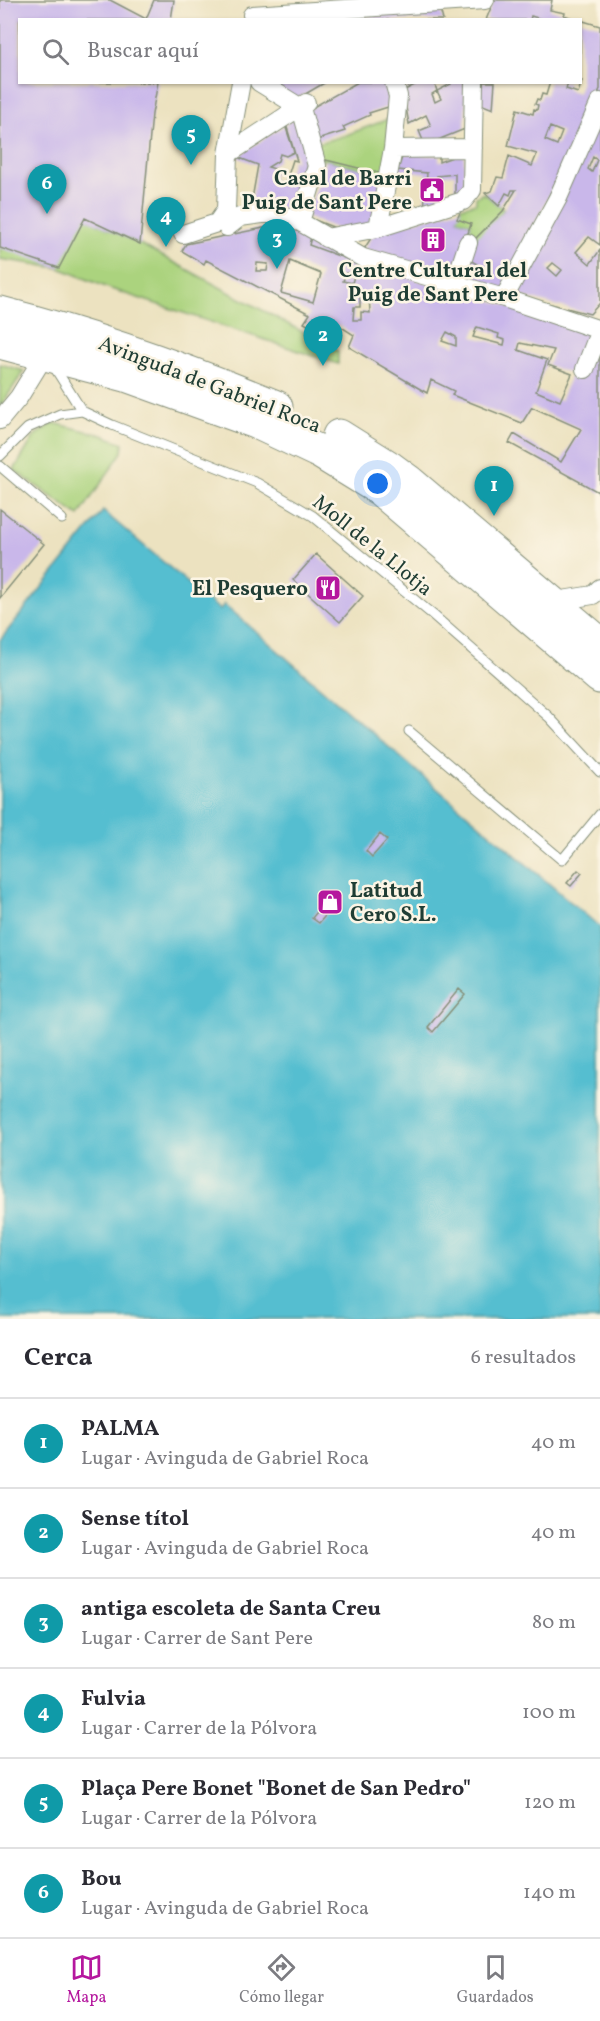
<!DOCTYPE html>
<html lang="es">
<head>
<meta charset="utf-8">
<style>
	:root { --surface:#fff; --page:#f7f7f7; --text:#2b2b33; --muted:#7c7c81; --line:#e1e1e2; --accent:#b5179e }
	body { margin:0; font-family:Vollkorn,serif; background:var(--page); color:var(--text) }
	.you { position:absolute; left:378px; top:484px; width:21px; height:21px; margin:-15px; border:4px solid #fff; border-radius:50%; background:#1a73e8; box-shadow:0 0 0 9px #1a73e833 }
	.badge { display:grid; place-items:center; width:39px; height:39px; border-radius:50%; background:var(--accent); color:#fff; font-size:20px; font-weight:700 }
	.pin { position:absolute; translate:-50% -50px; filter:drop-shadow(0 2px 3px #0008) }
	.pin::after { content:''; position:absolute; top:32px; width:21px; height:18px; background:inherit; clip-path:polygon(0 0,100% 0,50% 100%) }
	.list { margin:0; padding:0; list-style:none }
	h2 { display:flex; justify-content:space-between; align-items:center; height:78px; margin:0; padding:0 24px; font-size:26px }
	h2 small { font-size:20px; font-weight:400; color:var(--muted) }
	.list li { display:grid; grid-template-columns:39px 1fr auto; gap:18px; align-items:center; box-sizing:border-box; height:90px; padding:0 24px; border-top:2px solid var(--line) }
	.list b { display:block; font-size:22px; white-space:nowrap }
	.list p { margin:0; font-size:20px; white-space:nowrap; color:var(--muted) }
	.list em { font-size:20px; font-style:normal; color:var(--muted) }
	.icon { flex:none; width:33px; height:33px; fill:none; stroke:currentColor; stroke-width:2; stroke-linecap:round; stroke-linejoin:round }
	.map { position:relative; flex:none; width:600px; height:1319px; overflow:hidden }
	.search { position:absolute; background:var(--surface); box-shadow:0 2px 4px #0004; left:18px; right:18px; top:18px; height:66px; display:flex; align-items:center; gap:15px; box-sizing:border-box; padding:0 21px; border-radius:0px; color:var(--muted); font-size:22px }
	.sheet { height:618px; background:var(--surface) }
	nav { display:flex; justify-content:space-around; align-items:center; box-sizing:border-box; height:84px; border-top:2px solid var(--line); background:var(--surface); font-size:16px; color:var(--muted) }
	nav a { display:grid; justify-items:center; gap:3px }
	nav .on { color:var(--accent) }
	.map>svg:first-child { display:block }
</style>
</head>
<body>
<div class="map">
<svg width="600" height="1319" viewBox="0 0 600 1319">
	<rect width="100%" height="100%" fill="#fcf5e5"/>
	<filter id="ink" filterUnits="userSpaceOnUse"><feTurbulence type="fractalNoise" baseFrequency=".0167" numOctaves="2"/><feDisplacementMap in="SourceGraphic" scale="12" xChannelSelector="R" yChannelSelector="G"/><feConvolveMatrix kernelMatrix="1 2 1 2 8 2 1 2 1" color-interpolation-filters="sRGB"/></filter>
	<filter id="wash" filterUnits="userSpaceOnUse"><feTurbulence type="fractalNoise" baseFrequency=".008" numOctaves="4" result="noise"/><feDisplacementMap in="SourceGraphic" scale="24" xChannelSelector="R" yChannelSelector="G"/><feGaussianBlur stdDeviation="1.35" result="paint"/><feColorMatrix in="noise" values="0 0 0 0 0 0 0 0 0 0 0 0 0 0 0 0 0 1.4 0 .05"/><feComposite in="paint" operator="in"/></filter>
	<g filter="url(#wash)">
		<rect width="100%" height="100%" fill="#ece2c0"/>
		<path fill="#abd37e" stroke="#658859" stroke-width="1.5" d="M391 118 387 175 326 160H319L315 144 346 135Z
			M0 136 86 218 140 244 338 351V364L111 289 59 268 0 259Z
			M484 193 504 210 476 240 466 237 471 224 457 219 461 207 476 203V197Z
			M0 364 24 371 0 407Z
			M54 423 102 435 123 443 122 452 79 516 14 470 35 435Z"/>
		<path fill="#54bed0" stroke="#3a7e82" stroke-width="1.5" d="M103 511 220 610 224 604 420 774 600 927V1319H0V640Z"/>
		<g id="blocks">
			<path fill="#c9b7ea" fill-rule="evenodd" d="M0 0H110L146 19 154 0H174L171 20H20V82H158L152 114 140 244 85 218 59 268 0 248Z
				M494 0H552L550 10 565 13 564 15 578 20H544L531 16 530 20H486Z
				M440 9 443 20H351V18Z
				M580 20 600 26V89L503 291 469 281 477 264 466 258 477 237 503 211 516 190H512L510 195 506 193 499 206 485 193 492 191 497 177 503 178 509 156 532 166 537 154 508 146 517 109 533 114 534 109 537 110 538 105 535 104 537 99 540 100 542 94 546 95 550 82H568L566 89 578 93 582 81H580ZM550 127 562 132 557 145 545 140Z
				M268 82H326L295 100Z
				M358 82H387L391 118 389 119 388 107 369 113 370 115 343 127 345 131 314 141 306 111Z
				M420 82H434L437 91 432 94 435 102 441 99 437 91 451 84 450 82H466L465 129 425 145 419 131 431 126 426 115 409 124 403 91Z
				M478 82H495L493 109 478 103Z
				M600 115V245L589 237 576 252 590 264 600 250V303L590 314 512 294ZM593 157 597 160 592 172 588 169ZM553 263 562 270 557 276 548 268Z
				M298 117 312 165 297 214 267 203 251 205 258 165 237 157 285 125 294 152 286 156 280 154 278 161 268 167 275 169 272 180 285 185 293 160 297 161 286 124Z
				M464 153V193L455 199V174L437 176 440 204 424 209 427 173 398 170 403 154 439 156V162Z
				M326 160 387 175 370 227 338 229 307 217Z
				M462 209 457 219 471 224 454 277 364 249 375 232Z
				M273 226 296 230 311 237 309 245 355 262 593 330 600 341V493L509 443 514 434 561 462 581 429 532 407 522 423 452 395 454 391 431 380 427 393 349 347 354 335 340 326 335 325 333 330 325 326 321 332 304 323 310 314 206 260 204 264 182 251 186 244ZM290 261 321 274 313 302 281 293ZM257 263 268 264 267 271H256ZM346 273 354 276 352 283 343 281ZM360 294H369L370 313 361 312V320H353L354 307H360ZM477 327 499 334 498 338 505 340 504 345 473 337ZM447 332 456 337V346L442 341ZM520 343 554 350 548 365 572 374 560 401 536 391 547 360 518 350Z
				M0 509 44 544 0 598Z
				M316 554 363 596 340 622 293 580Z
				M380 834 387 840 372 857 366 851Z
				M578 870 582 873 571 886 567 883Z
				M329 897 336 903 319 923 312 918Z
				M459 989 465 994 433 1032 428 1027Z"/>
		</g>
	</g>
	<g filter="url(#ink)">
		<use href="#blocks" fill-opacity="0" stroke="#86907a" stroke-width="1.5"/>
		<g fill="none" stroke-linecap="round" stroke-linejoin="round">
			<g stroke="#86907a" stroke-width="11">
				<path id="lane" d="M53 365 82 411 112 425 257 483 313 516 433 615 549 717 600 772
					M0 456 28 428 60 414 82 411
					M0 466 62 519
					M409 731 562 860 600 814"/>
			</g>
			<g stroke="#86907a" stroke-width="20">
				<path id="street" d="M252 15 485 0
					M259 82 301 108 317 166 300 222
					M393 149 473 148
					M228 154 306 103
					M227 227 240 217 262 214H278L300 222 363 258 504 298 600 330
					M378 228 393 149 398 96 394 82
					M183 234 217 223 226 210 228 154 241 82
					M326 238 378 228 463 201 472 190 474 82
					M455 283 468 243
					M504 298 558 198 600 102
					M585 369 600 330
					M0 420 19 397 46 353 44 347
					M550 602 593 595 600 588"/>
			</g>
			<g stroke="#86907a" stroke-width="35">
				<path id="highway" d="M0 313C94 337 186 370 276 407
					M0 342 126 375 256 422 320 452 380 489 600 677
					M339 436 390 468 409 482 600 644"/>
			</g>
			<use href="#lane" stroke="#fff" stroke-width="9"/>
			<use href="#street" stroke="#fff" stroke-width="18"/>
			<use href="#highway" stroke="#fff" stroke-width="33"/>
		</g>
	</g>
	<defs>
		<g id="civic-square" transform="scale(1.35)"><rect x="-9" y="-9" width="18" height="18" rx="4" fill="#b5179e" stroke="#fcf5e5"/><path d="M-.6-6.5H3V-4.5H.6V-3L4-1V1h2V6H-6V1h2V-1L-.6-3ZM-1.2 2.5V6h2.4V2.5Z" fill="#fff"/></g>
		<g id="building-square" transform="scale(1.35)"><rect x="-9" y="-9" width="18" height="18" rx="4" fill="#b5179e" stroke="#fcf5e5"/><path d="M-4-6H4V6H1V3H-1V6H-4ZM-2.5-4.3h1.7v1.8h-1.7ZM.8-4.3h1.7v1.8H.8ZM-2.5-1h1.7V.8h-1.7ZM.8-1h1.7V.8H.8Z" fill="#fff"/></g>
		<g id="restaurant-square" transform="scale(1.35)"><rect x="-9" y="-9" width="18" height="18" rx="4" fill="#b5179e" stroke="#fcf5e5"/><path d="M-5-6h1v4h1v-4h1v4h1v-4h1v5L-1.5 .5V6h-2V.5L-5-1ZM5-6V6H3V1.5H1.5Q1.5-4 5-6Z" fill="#fff"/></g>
		<g id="shop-square" transform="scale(1.35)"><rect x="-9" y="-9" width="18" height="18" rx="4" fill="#b5179e" stroke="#fcf5e5"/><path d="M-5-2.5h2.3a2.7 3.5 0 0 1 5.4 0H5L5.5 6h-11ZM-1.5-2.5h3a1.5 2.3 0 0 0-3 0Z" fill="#fff"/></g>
	</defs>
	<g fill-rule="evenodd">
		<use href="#civic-square" x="432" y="190"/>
		<use href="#building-square" x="433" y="240"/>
		<use href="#restaurant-square" x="328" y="588"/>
		<use href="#shop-square" x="330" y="902"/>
	</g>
	<g text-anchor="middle" stroke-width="5" stroke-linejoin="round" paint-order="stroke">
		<g font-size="21" font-weight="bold" fill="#1f3d34" stroke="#fcf5e5" text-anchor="end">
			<text x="412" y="185">Casal de Barri<tspan x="412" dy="24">Puig de Sant Pere</tspan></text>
			<text x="433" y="277" text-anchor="middle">Centre Cultural del<tspan x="433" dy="24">Puig de Sant Pere</tspan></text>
			<text x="308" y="595">El Pesquero</text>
			<text x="350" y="897" text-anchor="start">Latitud<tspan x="350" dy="24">Cero S.L.</tspan></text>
		</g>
		<g font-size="21" fill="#1f3d34" stroke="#fcf5e5">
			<text transform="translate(210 384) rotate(21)" y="7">Avinguda de Gabriel Roca</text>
			<text transform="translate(373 545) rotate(39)" y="7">Moll de la Llotja</text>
		</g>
	</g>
</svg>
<div class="you"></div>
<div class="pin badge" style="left:494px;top:516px;background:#0f9aa8">1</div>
<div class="pin badge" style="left:323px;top:366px;background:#0f9aa8">2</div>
<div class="pin badge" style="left:277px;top:269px;background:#0f9aa8">3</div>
<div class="pin badge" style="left:166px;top:247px;background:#0f9aa8">4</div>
<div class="pin badge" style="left:191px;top:165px;background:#0f9aa8">5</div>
<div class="pin badge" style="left:47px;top:214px;background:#0f9aa8">6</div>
<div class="search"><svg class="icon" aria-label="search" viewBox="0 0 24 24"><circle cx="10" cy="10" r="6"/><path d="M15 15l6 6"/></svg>Buscar aquí</div>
</div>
<section class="sheet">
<h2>Cerca<small>6 resultados</small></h2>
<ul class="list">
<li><span class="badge" style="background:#0f9aa8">1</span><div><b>PALMA</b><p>Lugar · Avinguda de Gabriel Roca</p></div><em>40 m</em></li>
<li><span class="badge" style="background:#0f9aa8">2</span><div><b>Sense títol</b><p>Lugar · Avinguda de Gabriel Roca</p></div><em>40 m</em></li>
<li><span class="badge" style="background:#0f9aa8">3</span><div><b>antiga escoleta de Santa Creu</b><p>Lugar · Carrer de Sant Pere</p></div><em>80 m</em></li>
<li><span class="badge" style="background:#0f9aa8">4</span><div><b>Fulvia</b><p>Lugar · Carrer de la Pólvora</p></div><em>100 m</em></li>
<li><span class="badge" style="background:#0f9aa8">5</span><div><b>Plaça Pere Bonet &quot;Bonet de San Pedro&quot;</b><p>Lugar · Carrer de la Pólvora</p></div><em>120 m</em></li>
<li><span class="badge" style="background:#0f9aa8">6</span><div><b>Bou</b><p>Lugar · Avinguda de Gabriel Roca</p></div><em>140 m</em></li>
</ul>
</section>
<nav>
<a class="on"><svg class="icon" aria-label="map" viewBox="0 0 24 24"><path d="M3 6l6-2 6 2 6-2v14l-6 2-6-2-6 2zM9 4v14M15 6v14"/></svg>Mapa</a>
<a><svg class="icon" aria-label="directions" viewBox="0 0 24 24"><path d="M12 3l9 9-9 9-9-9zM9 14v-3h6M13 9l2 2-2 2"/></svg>Cómo llegar</a>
<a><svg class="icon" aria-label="saved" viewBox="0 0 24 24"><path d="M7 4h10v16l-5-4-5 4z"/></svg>Guardados</a>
</nav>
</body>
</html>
